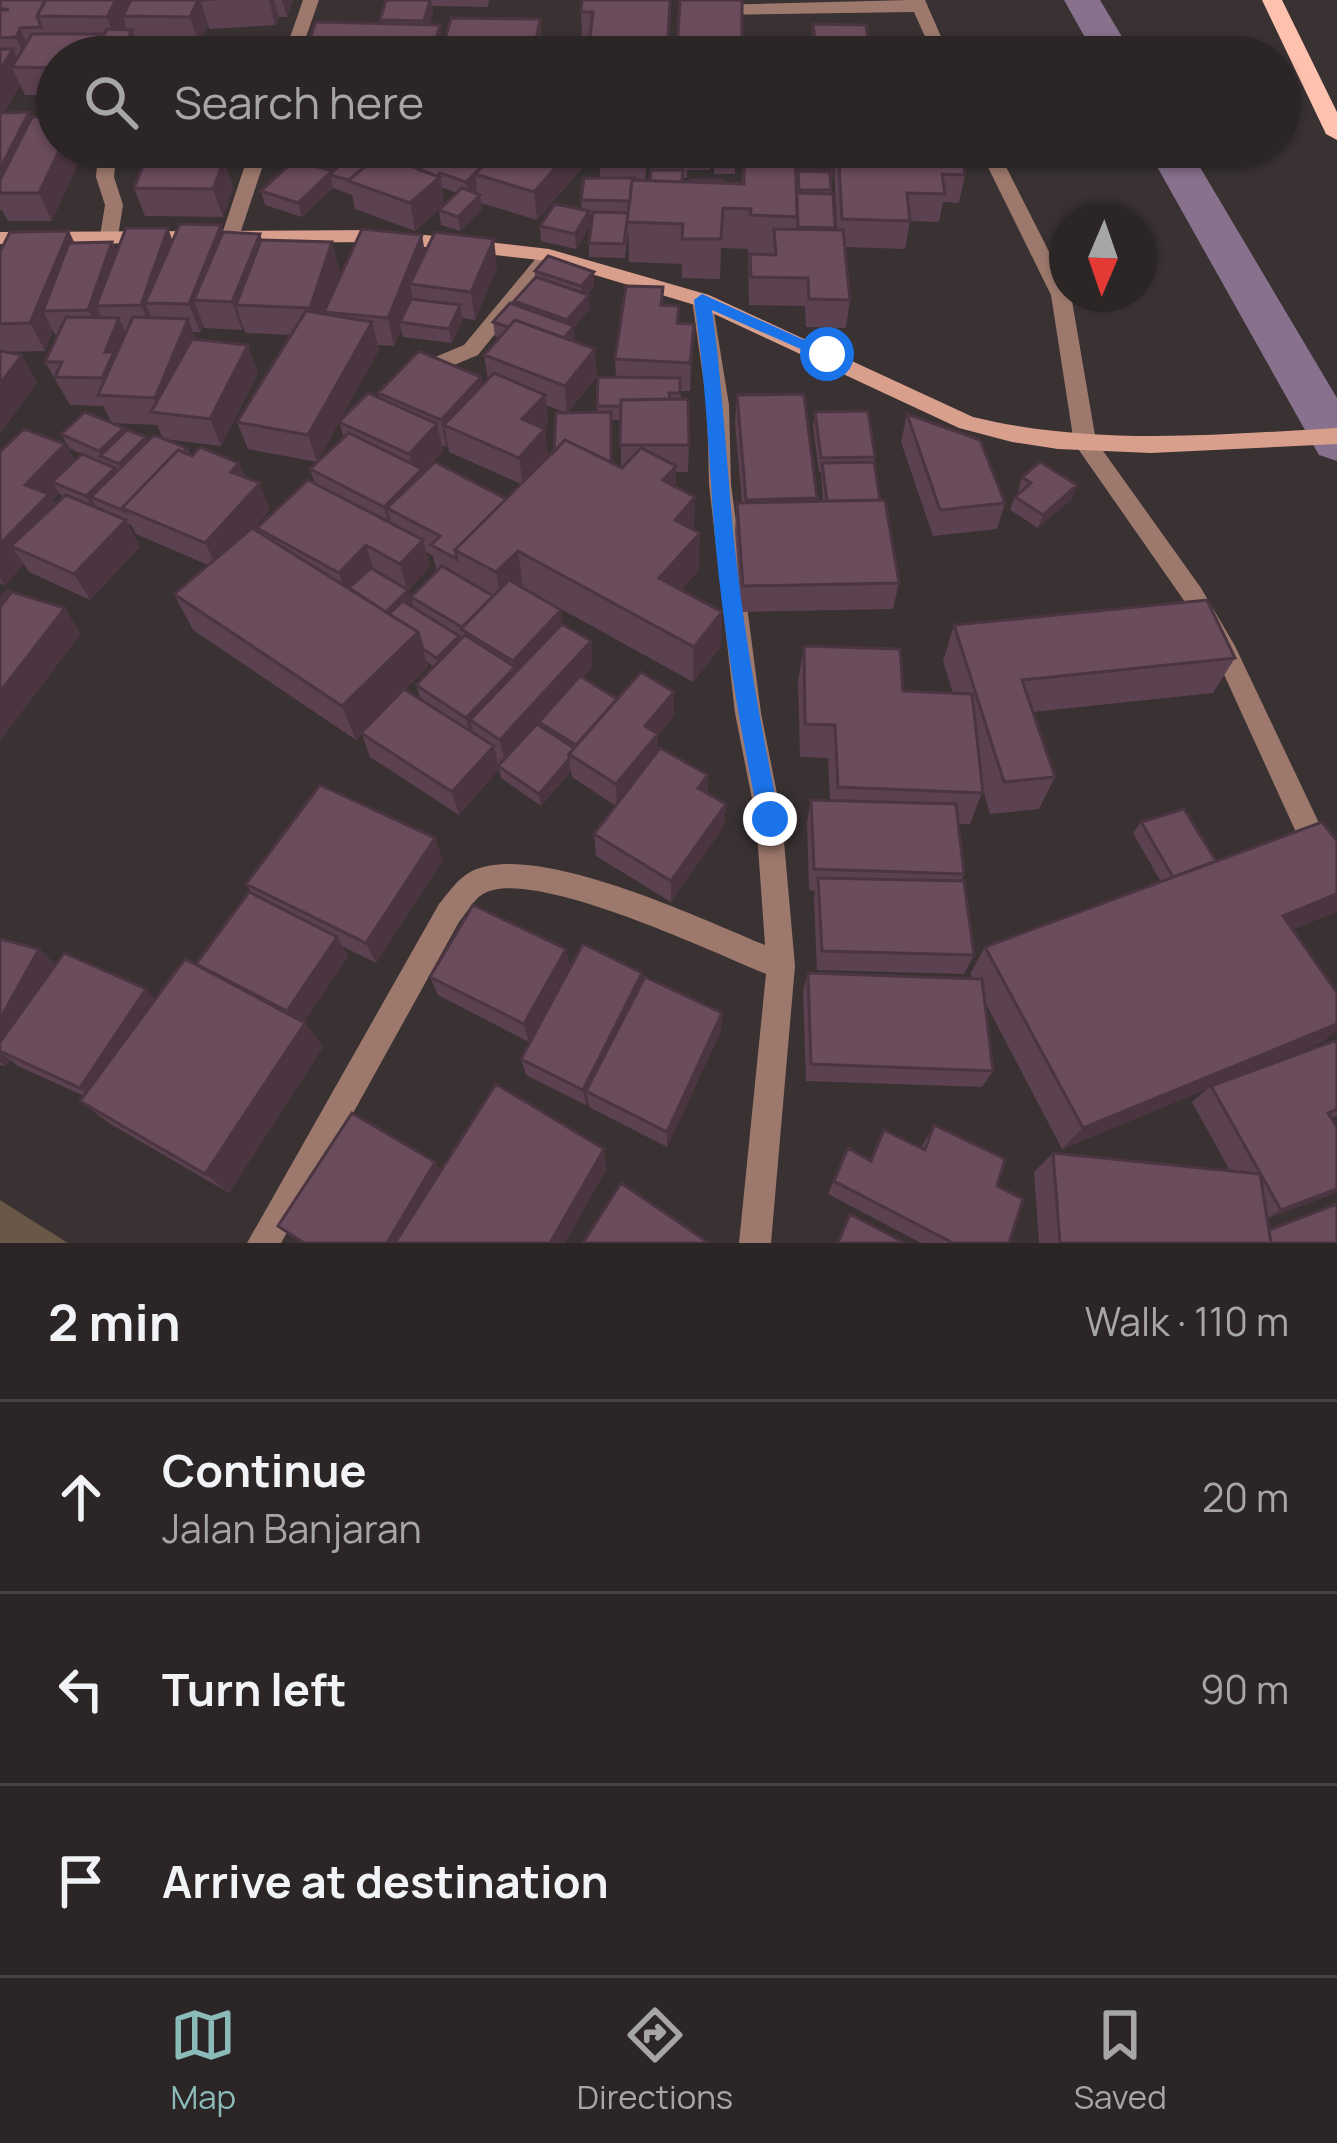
<!DOCTYPE html>
<html lang="en">
<head>
<meta charset="utf-8">
<style>
	:root { --surface:#2b2526; --page:#373132; --text:#f1f3f6; --muted:#a6a5a7; --line:#474243; --accent:#8bbbb9 }
	body { margin:0; font-family:Manrope,sans-serif; background:var(--page); color:var(--text) }
	.compass { position:absolute; left:1049px; top:204px; width:108px; height:108px; border-radius:50%; background:var(--surface); box-shadow:0 3px 9px #0004; rotate:182deg }
	.stop { position:absolute; width:36px; height:36px; margin:-27px; border:9px solid #1a73e8; border-radius:50%; background:#fff }
	.stop.end { background:#1a73e8; border-color:#fff; box-shadow:0 3px 12px #0008 }
	.list { margin:0; padding:0; list-style:none }
	h2 { display:flex; justify-content:space-between; align-items:center; height:156px; margin:0; padding:0 48px; font-size:51px }
	h2 small { font-size:39px; font-weight:400; color:var(--muted) }
	.list li { display:grid; grid-template-columns:78px 1fr auto; gap:36px; align-items:center; box-sizing:border-box; height:192px; padding:0 48px; border-top:3px solid var(--line) }
	.list b { display:block; font-size:45px; white-space:nowrap }
	.list p { margin:0; font-size:39px; white-space:nowrap; color:var(--muted) }
	.list em { font-size:39px; font-style:normal; color:var(--muted) }
	.icon { flex:none; width:66px; height:66px; fill:none; stroke:currentColor; stroke-width:2; stroke-linecap:round; stroke-linejoin:round }
	.map { position:relative; flex:none; width:1337px; height:1243px; overflow:hidden }
	.search { position:absolute; background:var(--surface); box-shadow:0 3px 9px #0004; left:36px; right:36px; top:36px; height:132px; display:flex; align-items:center; gap:30px; box-sizing:border-box; padding:0 42px; border-radius:66px; color:var(--muted); font-size:45px }
	.sheet { height:732px; background:var(--surface) }
	nav { display:flex; justify-content:space-around; align-items:center; box-sizing:border-box; height:168px; border-top:3px solid var(--line); background:var(--surface); font-size:33px; color:var(--muted) }
	nav a { display:grid; justify-items:center; gap:6px }
	nav .on { color:var(--accent) }
	.map>svg:first-child { display:block }
</style>
</head>
<body>
<div class="map">
<svg width="1337" height="1243" viewBox="0 0 1337 1243">
	<rect width="100%" height="100%" fill="#393132"/>
	<path fill="#695747" d="M0 1200 68 1243H0Z"/>
	<g fill="none" stroke-linecap="round" stroke-linejoin="round">
		<path fill="#87718d" fill-rule="evenodd" d="M1064 0H1100L1134 57H1096Z
			M1146 147H1188L1337 398V461L1319 455Z"/>
		<path fill="#9d796d" fill-rule="evenodd" d="M303 0H319L299 57 158 56 150 51 158 46H287Z
			M909 0H925L950 57H934L914 12 711 15 703 10 711 5Z
			M251 147H269L240 234 231 240 222 234Z
			M978 147H996L1071 295 1096 441 1201 588 1235 646 1337 861V904L1327 900 1216 657 1185 602 1074 443 1051 295Z
			M107 151 116 156 114 177 123 205 118 236 109 242 100 236 105 205 96 177 98 156Z
			M549 249 558 255 556 259 478 355 423 378H409L406 373 409 368 464 345 542 251Z
			M702 294 712 300 729 405 731 484 761 713 782 819 795 966 771 1243H739L766 974C715 953 529 865 483 894 473 900 466 914 459 922L281 1243H247L439 904C449 892 458 878 472 871 535 840 702 919 765 945L756 819 735 713 709 484 707 405 692 300Z"/>
		<path fill="#d89f8c" fill-rule="evenodd" d="M381 230 549 249 709 295 973 417C1093 446 1214 435 1337 428V444L1151 453 1058 449 1012 442 959 428 695 305 548 261 381 242 0 244V232Z"/>
		<path fill="#fdc1ae" fill-rule="evenodd" d="M1262 0H1282L1337 112V140L1326 134Z"/>
	</g>
	<path fill="#5c4150" fill-rule="evenodd" d="M0 0H293L287 17H279L275 25 209 29 208 24 199 45H184L188 57H57V95H25L20 85 4 113 52 221H8L2 210H0Z
		M386 0H489L488 7 432 6 433 12 429 25H440L443 46 540 19 542 47 541 57H307L305 51 381 24Z
		M671 0 669 57H588L590 40H582L581 12Z
		M680 0H742V57H677Z
		M813 24 869 52V57H814L812 39Z
		M157 147H230L225 162 233 188 223 217 145 216 134 188 161 159Z
		M291 147H597V151L537 220 481 203 482 209 460 231 441 225 439 210 441 208 415 231 355 209 352 195 333 188 302 217 265 205 261 191 302 162 301 158 313 148ZM443 188 457 193 444 205 441 189Z
		M599 147H648L645 180 650 181 653 147H711L710 170H687V178H682V182L742 184 743 147H795L796 204V147H831L833 169 831 194 835 230H837L833 147H913V153L965 175 959 203 943 202 939 222 910 221 905 249 845 247 850 300 846 328 806 327 805 306 749 305 748 249 721 248 720 279 682 278V264L629 262 628 230 625 258 589 257V243L592 215H589L590 226 576 249 541 241 540 226 582 210 581 200 600 178Z
		M715 147H735V174H714Z
		M221 225 224 232 262 240 340 271 331 296 425 252 497 267 475 320 462 318 452 343 403 337 401 329 394 346 378 345 379 350 339 421 379 398 378 393 481 377 482 385 488 380 484 355 499 338 495 336 493 322 514 304V301L535 277V271L594 272V286L588 294 590 309 574 327V341L597 377 567 413 597 412V406L616 378 615 359 663 287V305L679 323 693 351 690 391H680L689 445 688 472H676V487L694 530 699 570 681 590 722 612 720 648 693 682 523 588 562 624 593 666 583 678 617 699 674 692V716L658 735V750L708 775 707 793 726 804 724 826 671 902 596 856 594 834 616 806 572 777 571 771 541 806 501 778 499 769 459 815 370 757 362 734 356 740 193 630 174 594 208 565 136 534 131 525 128 524 140 547 90 600 29 572 24 564 5 585 0 583V452L65 444 75 461 82 454 69 448 61 434 112 423 103 406 70 405 45 362 57 337 53 331 45 351 2 352 37 382 0 434V252L75 243 112 242 117 252 168 228 172 241ZM203 325 204 328 242 330 243 327 246 333 291 335 237 422 248 449 317 462 339 422 344 438 310 469 315 484 257 528 259 533 253 529 270 510 245 477 239 463 190 455 187 448 164 439 221 446 258 373 196 340 193 332H200ZM546 405 566 413 554 452 539 466 548 456 543 428 548 422ZM611 420H621V467L612 463ZM112 423 157 425 163 439 148 441ZM442 445 446 447 448 445 449 452 521 484 506 499 423 472 443 451ZM59 493 63 497 55 504 53 500ZM426 552 433 556 437 571 411 597 414 608 410 605 412 603 408 590 430 567ZM427 662 434 667 416 685 421 700 405 690 428 667Z
		M737 395 817 498 816 501H823L821 472H819L813 426 815 412 875 457 874 463 880 500 899 583 893 609 741 612 735 530 737 503H742L735 422Z
		M907 414 1005 503 997 529 933 536 901 442Z
		M1022 477 1077 485 1072 499 1038 528 1010 510 1015 497 1020 493 1018 491Z
		M954 625 1235 658 1213 693 1033 712 1055 777 1039 809 990 814 983 790 970 824H958L964 874 961 881 974 955 964 974 817 970 814 898 815 891 809 890 807 822 811 800H830L828 758 800 757 798 681 804 646 903 691 953 693 943 661Z
		M1141 822 1216 861 1337 841V911L1293 929 1337 993V1030L1322 1042 1243 1074 1337 1040V1116L1331 1118 1337 1192 1267 1219 1269 1230 1337 1243H1039L1034 1172 1053 1153 1230 1171 1192 1102 1207 1089 1062 1149 985 1002 993 1071 982 1087 806 1081 803 991 808 973 973 978 970 974 985 947 1161 882 1133 833Z
		M443 860 376 963 342 946 348 956 304 1022 323 1047 229 1193 109 1123 80 1101 84 1096 18 1066 10 1060 6 1066 0 1065V939L39 949 56 965 156 999 196 964 253 895 246 884Z
		M566 949 570 968 529 1042 438 995 430 977Z
		M642 973 643 981 722 1013 721 1031 667 1147 589 1107 588 1101 586 1105 526 1075 521 1059Z
		M934 1125 997 1186 1009 1243H921L828 1194 848 1148 870 1160 884 1130 921 1148Z"/>
	<path fill="#4b3541" d="M116 0H140L123 16 126 26 117 45 107 17Z
		M198 0H218L201 2 208 24 199 45 190 17Z
		M269 0H274L279 17 275 25Z
		M282 0H293L287 17Z
		M431 0 433 12 426 35 424 21Z
		M540 19 542 47 541 57H533Z
		M440 25 444 52 443 57H432Z
		M20 28 26 42 23 52 16 37Z
		M132 30 142 57 126 43Z
		M184 43 188 57H177Z
		M13 49 21 67H12L20 85 0 119V70Z
		M29 112 41 140 0 193V169Z
		M61 147H86L52 221 39 193Z
		M214 147H230L225 162 233 188 223 217 213 189 221 168Z
		M424 147H438L441 164 424 180 404 164Z
		M574 147H597V151L537 220 534 192Z
		M440 173 444 205 415 231 410 203Z
		M475 174 477 189 469 197 466 182Z
		M330 175 333 188 302 217 298 203Z
		M480 195 482 209 460 231 458 217Z
		M589 211 590 226 576 249 575 234Z
		M221 225 231 253 194 300 203 325 200 332 189 304Z
		M168 228 178 256 145 303 155 326 153 333 141 305Z
		M69 231 82 259 43 311 53 331 45 351 30 323Z
		M260 234 269 262 236 305 243 327 242 330 232 302Z
		M422 235 427 263 410 284 413 300 400 322 401 329 394 346 388 318Z
		M494 239 497 267 475 320 471 292Z
		M112 242 124 270 96 306 106 326 102 338 88 310Z
		M332 242 340 271 326 312H324L325 316 318 336 310 308Z
		M594 272V286L582 301 581 286Z
		M589 295 590 309 574 327 575 340 559 360 558 346 568 333 567 320Z
		M460 305 463 320 452 343 449 329Z
		M119 318 132 346 111 396 102 378 105 352Z
		M188 319 199 347 162 413 155 398Z
		M372 322 379 350 317 462 308 435Z
		M694 324 693 351 690 391V363Z
		M248 345 258 373 221 446 210 419Z
		M595 349 597 377 567 413 565 386Z
		M22 355 37 382 0 434V384Z
		M481 377 485 404 444 425 448 445 446 447 441 420Z
		M545 395 548 422 526 446 522 419Z
		M437 424 443 451 387 508 393 531 391 534 384 507 414 477 409 454Z
		M124 428 131 442 103 457 99 451Z
		M545 429 548 456 523 485 519 458Z
		M146 437 153 452 126 478 119 464Z
		M65 444 80 471 52 482 59 493 53 500 65 520 11 546 24 564 5 585 0 578V544L25 485Z
		M239 463 250 490 231 472Z
		M676 466V504L663 480Z
		M115 468 123 482 91 497 96 507 94 510 86 496Z
		M260 483 270 510 218 569 205 543Z
		M1077 485 1072 499 1038 528 1043 515Z
		M695 497 694 535 675 520Z
		M126 520 140 547 90 600 74 574Z
		M700 533 699 570 659 615V578Z
		M423 540 430 567 407 590 400 564Z
		M366 545 374 571 348 599 339 573Z
		M518 551 523 588 503 609 496 572Z
		M8 587 25 613 0 645V597Z
		M408 590 412 603 388 627 376 621Z
		M65 608 81 634 0 741V692Z
		M561 610 564 635 470 720 475 739 471 742 466 718 514 668 513 661Z
		M722 612 720 648 693 682 694 647Z
		M418 632 428 667 356 740 342 706Z
		M459 636 462 649 441 671 437 658Z
		M591 641 593 666 541 723 539 722V725L505 763 500 740Z
		M674 692V716L658 735V758L617 807 616 784 645 726Z
		M494 746 499 769 459 815 452 792Z
		M569 759 571 771 541 806 539 794Z
		M708 775 707 798 698 788Z
		M726 804 724 826 671 902V881Z
		M435 838 443 860 376 963 366 943Z
		M1337 894V912L1256 944 1283 916Z
		M337 937 348 956 300 1029 287 1011Z
		M39 949 59 968 0 1051V1019Z
		M566 949 570 968 529 1042 524 1024Z
		M642 973 643 991 586 1091 588 1101 586 1105 583 1090Z
		M146 989 164 1007 100 1104 80 1088Z
		M722 1013 721 1031 667 1147V1132Z
		M305 1023 323 1047 229 1193 205 1174Z
		M1337 1024V1030L1322 1042 1062 1149 1083 1128Z
		M0 1052 10 1060 6 1066 0 1062Z
		M604 1149 607 1169 565 1243H550Z
		M435 1162 443 1176 404 1243H387Z
		M1337 1189V1192L1259 1222 1281 1210Z"/>
	<path fill="#6b4c5d" stroke="#4b3541" stroke-width="3" d="M0 0H45L37 16 41 27 20 28 16 37 0 38V10H9L0 8Z
		M46 0H116L107 17 37 16Z
		M131 0H198L190 17 123 16Z
		M386 0H430L424 21 380 20Z
		M582 0H670L667 53 588 52 593 12H581Z
		M680 0H742V50L677 49Z
		M451 18 540 19 533 57H440Z
		M316 22 440 25 431 56 305 51Z
		M813 24 866 25 869 52 816 51Z
		M107 29 132 30 126 43H184L177 57H92Z
		M32 34H100L88 57H57V68L12 67Z
		M215 44H270L265 57H209Z
		M0 49H13L0 70Z
		M29 112 0 169V113Z
		M32 117H57V147H61L39 193H0V180Z
		M313 147H364L382 152 349 180 330 175 336 169 301 158Z
		M388 147H424L404 164 440 177 410 203 348 181Z
		M444 147H470L493 155 466 182 440 173 437 176 419 170Z
		M478 147H501L495 153Z
		M501 147H574L534 192 475 174Z
		M599 147H645V152L598 151Z
		M653 147H711L710 155H687V164L651 163Z
		M715 147H735V160L714 159Z
		M744 147H795L797 217 750 215 751 209 723 208 721 239H682L683 224 627 222 632 180 744 184Z
		M797 147H831L833 169 798 168Z
		M838 147H913V153L962 154 965 175 942 174 945 194 907 193 910 221 842 219Z
		M146 159 224 160 213 189 134 188Z
		M295 160 332 171 298 203 261 191Z
		M651 170H683L682 182 650 181Z
		M798 171 830 172 831 190H799Z
		M584 178H635V180H632L630 201 581 200Z
		M691 180H723V183L691 182Z
		M462 188 480 195 458 217 439 210Z
		M797 193 833 194 835 228 798 227Z
		M555 204 589 211 575 234 540 226Z
		M593 212 628 213 624 244 589 243Z
		M180 224 221 225 189 304 145 303Z
		M126 228H168L141 305 96 306Z
		M362 229 422 235 388 318 324 312Z
		M774 229 843 230 850 300 809 299 808 278 751 277 750 254 776 255Z
		M69 231 30 323 0 324V252L10 232Z
		M223 232 260 234 232 302 194 300Z
		M435 232 494 239 471 292 410 284Z
		M261 240 332 242 310 308 236 305Z
		M112 242 88 310 43 311 69 243Z
		M548 256 594 272 581 286 535 271Z
		M536 277 589 295 567 320 514 301Z
		M626 286 663 287 661 305 679 306 677 323 694 324 690 363 615 359Z
		M411 299 460 305 449 329 400 322Z
		M510 303 574 326 564 338 515 320 508 327 493 322Z
		M306 311 372 322 308 435 237 422Z
		M66 317 119 318 105 352H114L102 378 55 377 62 362H45Z
		M133 317 188 319 155 398 98 395Z
		M515 320 595 349 565 386 484 355Z
		M192 339 248 345 210 419 151 412Z
		M0 351 22 355 0 384Z
		M419 351 481 377 441 420 378 393Z
		M494 373 545 395 522 419 545 429 519 458 444 425Z
		M598 377 680 378V393H669L670 399 621 400V406H597Z
		M368 393 437 424 409 454 339 422Z
		M804 394 817 498 746 500 737 395Z
		M688 399 689 445H620L621 400Z
		M868 411 875 457 821 458 815 412Z
		M85 412 124 428 99 451 61 434Z
		M611 412V462L565 440 554 452 556 413Z
		M907 414 980 440 1005 503 940 510Z
		M24 429 65 444 25 485 49 494 0 544V452Z
		M127 430 146 437 119 464 100 456Z
		M349 433 422 469 384 507 310 469Z
		M154 435 187 448 183 452 178 450 122 508 124 511 91 497Z
		M565 440 622 468 641 448 676 466 663 480 695 497 675 520 700 533 659 578 722 612 694 647 518 551 496 572 455 550Z
		M200 447 239 463 231 472 260 483 205 543 122 508 178 450 192 456Z
		M82 454 115 468 86 496 52 482Z
		M435 462 506 499 455 550 457 559 431 545 440 536 387 508Z
		M874 462 880 500 827 501 822 463Z
		M1040 462 1077 485 1043 515 1015 497 1031 483 1022 477Z
		M308 480 423 540 400 564 366 545 339 573 257 528Z
		M66 495 126 520 74 574 11 546Z
		M885 500 899 583 743 586 737 503Z
		M252 528 418 632 342 706 174 594Z
		M442 566 493 596 462 627 411 597Z
		M371 568 408 590 386 612 349 588Z
		M509 580 561 610 513 661 461 629Z
		M12 592 65 608 0 692V607Z
		M1207 600 1235 658 1022 680 1055 777 1004 782 954 625Z
		M403 601 459 636 437 658 423 649 418 632 389 614Z
		M562 624 591 641 500 740 470 720Z
		M465 635 515 667 466 718 416 685Z
		M804 646 900 649 903 691 972 694 983 793 838 787 835 725 805 724Z
		M641 672 674 692 645 726 658 734 616 784 569 754Z
		M580 676 617 699 576 745 539 722Z
		M404 689 494 746 452 792 361 733Z
		M537 724 574 748 569 754V759L539 794 498 766Z
		M660 748 708 775 698 788 726 804 671 881 594 834Z
		M320 785 435 838 366 943 246 884Z
		M811 800 956 804 964 874 814 869Z
		M1184 809 1216 861 1173 877 1141 822Z
		M1322 822 1337 841V894L1283 916 1337 993V1024L1083 1128 985 947Z
		M818 878 964 881 974 955 822 951Z
		M249 892 337 937 287 1011 196 964Z
		M473 905 566 949 524 1024 430 977Z
		M0 939 39 949 0 1019Z
		M583 944 642 973 583 1090 521 1059Z
		M64 953 146 989 80 1088 0 1051V1042Z
		M185 959 305 1023 205 1174 80 1101Z
		M808 973 982 979 993 1071 811 1064Z
		M645 977 722 1013 667 1132 586 1091Z
		M1337 1040V1109L1328 1113 1337 1127V1189L1281 1210 1211 1086Z
		M496 1084 604 1149 550 1243H395Z
		M352 1113 435 1162 387 1243H304L278 1226Z
		M934 1125 1005 1159 997 1186 1023 1199 1009 1243H953L834 1181 848 1148 871 1161 884 1130 925 1150Z
		M1053 1153 1260 1174 1271 1243H1060Z
		M621 1183 709 1243H583Z
		M1337 1204V1243H1271L1269 1230Z
		M850 1214 905 1243H838Z"/>
	<path fill="#1a73e8" d="M702 294 835 354 821 358 712 310C720 368 724 425 729 483 737 596 757 709 780 819L770 829 759 819C736 709 717 595 711 482 707 421 703 361 694 300Z"/>
</svg>
<svg class="compass" viewBox="-18 -18 36 36"><path d="M0-13l5 13h-10z" fill="#e53935"/><path d="M0 13l5-13h-10z" fill="#a6a5a7"/></svg>
<div class="stop" style="left:827px;top:354px"></div>
<div class="stop end" style="left:770px;top:819px"></div>
<div class="search"><svg class="icon" aria-label="search" viewBox="0 0 24 24"><circle cx="10" cy="10" r="6"/><path d="M15 15l6 6"/></svg>Search here</div>
</div>
<section class="sheet">
<h2>2 min<small>Walk · 110 m</small></h2>
<ul class="list">
<li><svg class="icon" aria-label="ahead" viewBox="0 0 24 24"><path d="M12 20V5M6 11l6-6 6 6"/></svg><div><b>Continue</b><p>Jalan Banjaran</p></div><em>20 m</em></li>
<li><svg class="icon" aria-label="left" viewBox="0 0 24 24"><path d="M17 20v-9H6M10 6l-5 5 5 5"/></svg><div><b>Turn left</b></div><em>90 m</em></li>
<li><svg class="icon" aria-label="arrive" viewBox="0 0 24 24"><path d="M6 21V4h12l-3 4 3 4H6"/></svg><div><b>Arrive at destination</b></div></li>
</ul>
</section>
<nav>
<a class="on"><svg class="icon" aria-label="map" viewBox="0 0 24 24"><path d="M3 6l6-2 6 2 6-2v14l-6 2-6-2-6 2zM9 4v14M15 6v14"/></svg>Map</a>
<a><svg class="icon" aria-label="directions" viewBox="0 0 24 24"><path d="M12 3l9 9-9 9-9-9zM9 14v-3h6M13 9l2 2-2 2"/></svg>Directions</a>
<a><svg class="icon" aria-label="saved" viewBox="0 0 24 24"><path d="M7 4h10v16l-5-4-5 4z"/></svg>Saved</a>
</nav>
</body>
</html>
